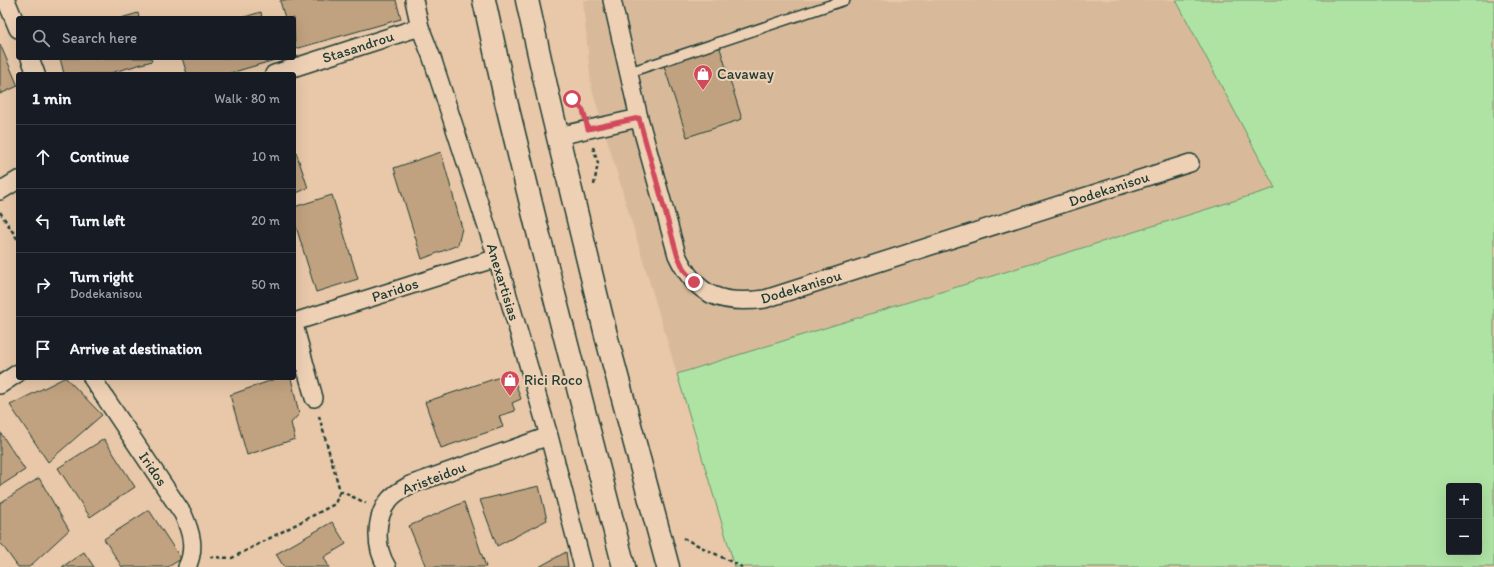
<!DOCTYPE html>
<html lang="en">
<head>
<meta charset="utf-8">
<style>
	:root { --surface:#171b24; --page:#242831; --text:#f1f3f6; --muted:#9ea1a6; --line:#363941 }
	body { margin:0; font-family:Itim,sans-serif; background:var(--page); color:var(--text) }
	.controls { position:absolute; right:12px; bottom:12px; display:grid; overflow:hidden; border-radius:4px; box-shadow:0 4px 16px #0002 }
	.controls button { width:36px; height:36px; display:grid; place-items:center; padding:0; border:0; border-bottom:1px solid var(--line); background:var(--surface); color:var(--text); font:20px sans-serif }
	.stop { position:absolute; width:12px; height:12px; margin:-9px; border:3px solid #d1495b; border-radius:50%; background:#fff }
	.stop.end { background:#d1495b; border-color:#fff; box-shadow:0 1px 4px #0008 }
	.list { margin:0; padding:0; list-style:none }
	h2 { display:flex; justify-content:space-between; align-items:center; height:52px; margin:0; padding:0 16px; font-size:17px }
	h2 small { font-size:13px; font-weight:400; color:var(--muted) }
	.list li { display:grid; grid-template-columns:26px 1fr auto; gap:12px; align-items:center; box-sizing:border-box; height:64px; padding:0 16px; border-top:1px solid var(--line) }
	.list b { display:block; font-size:15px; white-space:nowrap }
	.list p { margin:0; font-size:13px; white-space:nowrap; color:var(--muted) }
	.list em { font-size:13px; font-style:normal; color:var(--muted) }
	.icon { flex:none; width:22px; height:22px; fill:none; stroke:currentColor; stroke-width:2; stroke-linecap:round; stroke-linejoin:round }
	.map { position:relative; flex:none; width:1494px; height:567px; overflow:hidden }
	.search { position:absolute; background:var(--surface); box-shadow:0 4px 16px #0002; left:16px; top:16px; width:280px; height:44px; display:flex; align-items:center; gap:10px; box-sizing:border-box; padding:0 14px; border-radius:4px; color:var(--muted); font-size:15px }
	.panel { position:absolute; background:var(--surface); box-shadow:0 4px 16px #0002; left:16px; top:72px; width:280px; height:308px; border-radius:4px }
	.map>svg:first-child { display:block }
</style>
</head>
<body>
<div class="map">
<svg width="1494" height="567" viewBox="0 0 1494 567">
	<rect width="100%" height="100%" fill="#e8c8a9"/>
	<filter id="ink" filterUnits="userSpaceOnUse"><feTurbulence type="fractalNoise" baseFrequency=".025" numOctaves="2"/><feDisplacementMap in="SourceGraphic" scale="8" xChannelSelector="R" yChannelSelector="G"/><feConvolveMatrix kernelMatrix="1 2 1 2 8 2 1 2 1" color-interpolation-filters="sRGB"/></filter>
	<g filter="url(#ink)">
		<path fill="#d8ba9b" d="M583 0H1176L1276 188 677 374 591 86Z"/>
		<path fill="#afe3a4" stroke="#67906c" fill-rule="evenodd" d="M1176 0H1494V567H735L677 374 1275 188ZM1449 486H1479V552H1449Z"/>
		<path fill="#c1a280" stroke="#1f3d34" d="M283 0H396L401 19 295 49 294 18H285L280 1Z
			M261 12 262 18H241Z
			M138 13 139 18H121Z
			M0 44 18 86 0 94Z
			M719 45 742 119 687 137 663 63Z
			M60 58H151L152 61 107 74H64Z
			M182 58H275V60L227 74H187Z
			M294 146 308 188 294 194Z
			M441 152 462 228 458 245 422 259 394 168Z
			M332 195 358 279 316 292 294 220V207Z
			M512 373 521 399 512 403 515 411 499 416 503 427 441 448 425 402Z
			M64 378H66L102 415 48 462 10 405Z
			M278 378H291L299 414 291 423 295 439 247 455 230 395Z
			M0 432 25 470 0 486Z
			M104 439 135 487 90 517 58 468Z
			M39 478 69 530 29 567H18L0 542V503Z
			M539 486 547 520 497 546 480 500Z
			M464 502 486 567H426L409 526Z
			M149 510 181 559 168 567H122L104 539Z
			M332 522 346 544 324 557 329 567H284L276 554Z
			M84 552 94 567H62Z
			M566 552 568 567H539Z"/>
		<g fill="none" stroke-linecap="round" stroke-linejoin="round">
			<g stroke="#1f3d34" stroke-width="12">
				<path id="service" d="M630 72 845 0"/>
			</g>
			<g stroke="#1f3d34" stroke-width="20">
				<path id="minor" d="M6 0 18 29
					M414 0 420 27 432 58 497 258 549 436 583 567
					M612 0 639 118 677 255C696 296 721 305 765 299L1190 163
					M30 58 36 74
					M274 74 420 27
					M558 136 639 118
					M0 191 18 180
					M294 322 497 258
					M294 325 314 398
					M92 378 183 514C191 532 196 548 187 567
					M0 385 18 373
					M387 567C375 548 374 517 390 499 395 493 403 489 410 485L549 436"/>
			</g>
			<g stroke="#1f3d34" stroke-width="25">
				<path id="secondary" d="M484 0 505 97 536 224 624 567
					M527 0 550 104 607 339 668 567"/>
			</g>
			<path stroke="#1f3d34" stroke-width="2.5" stroke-dasharray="4 3" stroke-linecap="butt" d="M573 101 583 110
				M593 147 598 163 594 185
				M0 212 18 240
				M319 416 340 491 366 503
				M683 538 742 567
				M210 557 232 558 335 504 340 491"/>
			<use href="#service" stroke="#eed1b5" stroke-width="9"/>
			<use href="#minor" stroke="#eed1b5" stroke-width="17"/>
			<use href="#secondary" stroke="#eed1b5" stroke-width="22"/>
		</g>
	</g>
	<g fill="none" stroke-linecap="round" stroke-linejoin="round" filter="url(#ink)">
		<path stroke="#d1495b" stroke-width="5" d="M572 99 583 110 588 129 639 118 677 254 684 270 694 282"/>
	</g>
	<defs>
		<g id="shop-pin" transform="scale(1)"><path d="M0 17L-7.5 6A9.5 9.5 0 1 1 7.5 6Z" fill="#d1495b" stroke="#eed1b5"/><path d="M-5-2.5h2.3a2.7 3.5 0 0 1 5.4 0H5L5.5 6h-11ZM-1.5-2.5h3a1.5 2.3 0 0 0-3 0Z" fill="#fff"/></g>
	</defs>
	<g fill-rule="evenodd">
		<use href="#shop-pin" x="703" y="74"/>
		<use href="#shop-pin" x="510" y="380"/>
	</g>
	<g text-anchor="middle" stroke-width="4" stroke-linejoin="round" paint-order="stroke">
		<g font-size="15" fill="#1f3d34" stroke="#eed1b5">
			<text transform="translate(358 47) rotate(-18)" y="5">Stasandrou</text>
			<text transform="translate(1109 189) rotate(-18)" y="5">Dodekanisou</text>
			<text transform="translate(503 282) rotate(73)" y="5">Anexartisias</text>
			<text transform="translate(801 287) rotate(-17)" y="5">Dodekanisou</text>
			<text transform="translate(395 290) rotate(-18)" y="5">Paridos</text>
			<text transform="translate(153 469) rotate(56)" y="5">Iridos</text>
			<text transform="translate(434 478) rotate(-21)" y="5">Aristeidou</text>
		</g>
		<g font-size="15" fill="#1f3d34" stroke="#eed1b5" text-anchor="start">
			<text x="717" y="79">Cavaway</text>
			<text x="524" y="385">Rici Roco</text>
		</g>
	</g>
</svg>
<div class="controls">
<button>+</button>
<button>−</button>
</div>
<div class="stop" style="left:572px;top:99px"></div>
<div class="stop end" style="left:694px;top:282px"></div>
<div class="search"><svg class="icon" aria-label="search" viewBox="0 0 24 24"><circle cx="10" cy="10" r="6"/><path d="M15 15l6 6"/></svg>Search here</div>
<section class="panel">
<h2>1 min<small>Walk · 80 m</small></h2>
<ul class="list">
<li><svg class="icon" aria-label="ahead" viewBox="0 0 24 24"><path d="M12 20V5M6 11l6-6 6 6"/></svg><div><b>Continue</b></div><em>10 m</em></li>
<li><svg class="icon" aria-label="left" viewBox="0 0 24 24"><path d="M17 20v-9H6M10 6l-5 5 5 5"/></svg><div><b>Turn left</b></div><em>20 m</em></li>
<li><svg class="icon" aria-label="right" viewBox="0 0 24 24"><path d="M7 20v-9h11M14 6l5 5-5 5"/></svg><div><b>Turn right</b><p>Dodekanisou</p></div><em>50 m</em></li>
<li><svg class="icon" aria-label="arrive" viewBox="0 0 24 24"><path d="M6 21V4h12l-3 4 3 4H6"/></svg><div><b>Arrive at destination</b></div></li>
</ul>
</section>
</div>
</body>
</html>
